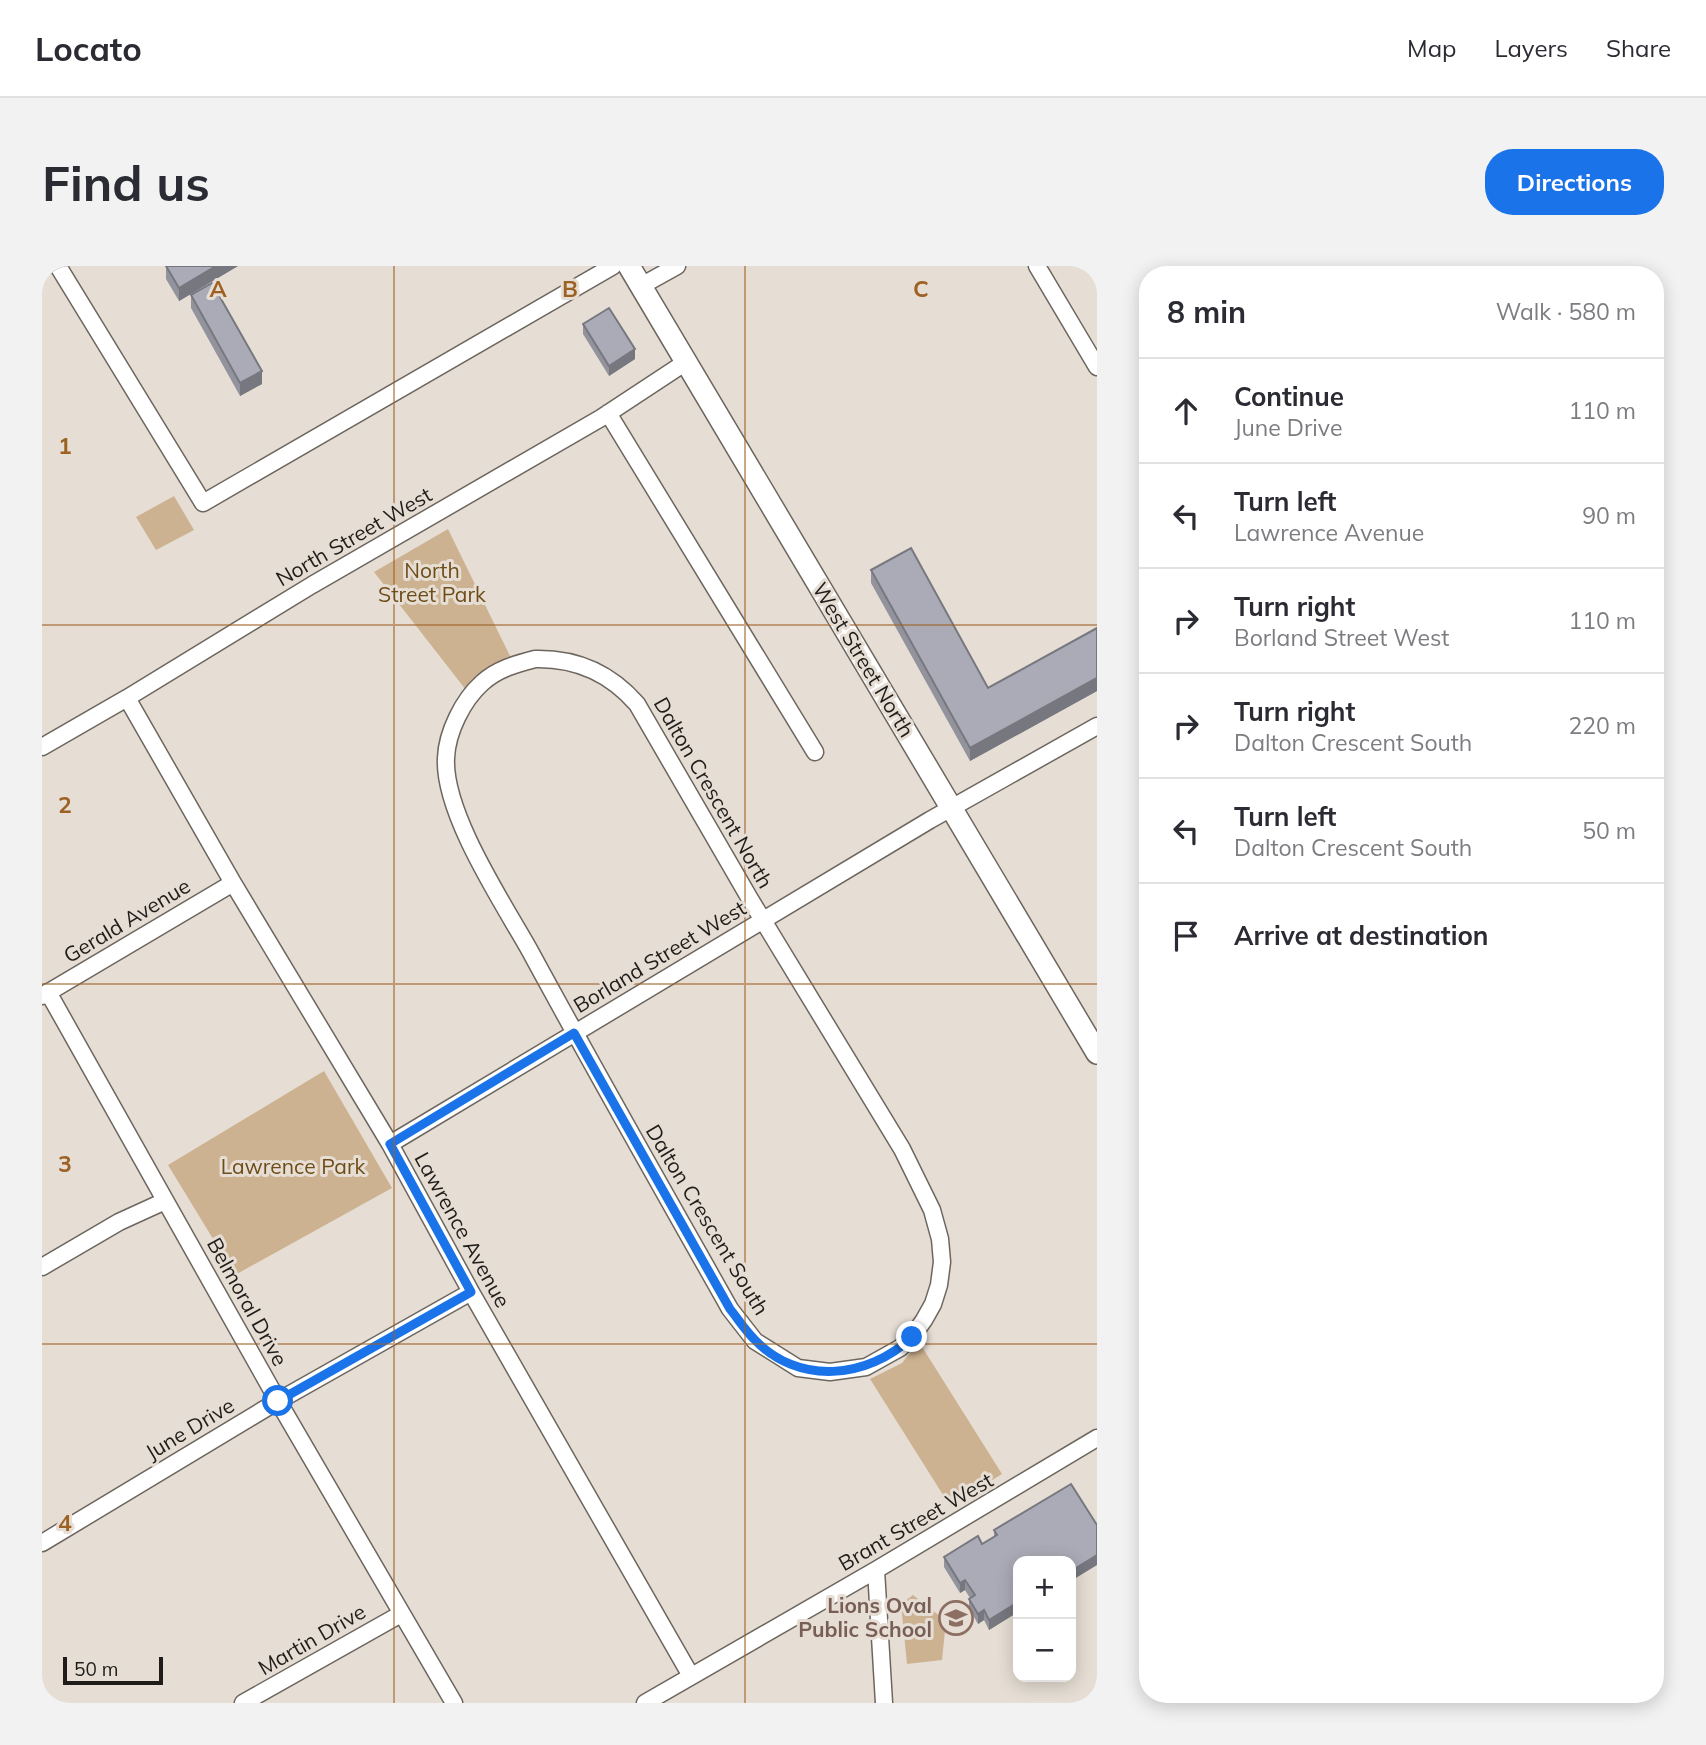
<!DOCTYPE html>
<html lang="en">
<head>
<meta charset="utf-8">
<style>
	:root { --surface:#fff; --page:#f2f2f3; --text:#2b2b33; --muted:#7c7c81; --line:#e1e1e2; --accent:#1a73e8 }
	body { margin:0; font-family:Mulish,sans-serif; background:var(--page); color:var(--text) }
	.controls { position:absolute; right:21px; bottom:21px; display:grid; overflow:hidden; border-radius:14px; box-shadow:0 4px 18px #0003 }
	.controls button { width:63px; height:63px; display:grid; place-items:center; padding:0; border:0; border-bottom:2px solid var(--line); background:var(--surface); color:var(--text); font:35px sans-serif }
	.scale { position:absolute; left:21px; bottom:18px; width:100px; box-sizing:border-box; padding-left:7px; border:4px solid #1f1c19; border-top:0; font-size:19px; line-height:24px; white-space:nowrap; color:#1f1c19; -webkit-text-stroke:5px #e6ded4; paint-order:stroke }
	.stop { position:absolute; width:21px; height:21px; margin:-16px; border:5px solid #1a73e8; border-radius:50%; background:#fff }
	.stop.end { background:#1a73e8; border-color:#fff; box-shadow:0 2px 7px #0008 }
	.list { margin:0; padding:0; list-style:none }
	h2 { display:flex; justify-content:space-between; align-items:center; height:91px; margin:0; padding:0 28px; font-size:30px }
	h2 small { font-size:23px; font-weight:400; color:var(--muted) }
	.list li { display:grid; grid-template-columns:46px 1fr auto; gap:21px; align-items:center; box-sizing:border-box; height:105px; padding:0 28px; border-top:2px solid var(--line) }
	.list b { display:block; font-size:26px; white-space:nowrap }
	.list p { margin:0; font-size:23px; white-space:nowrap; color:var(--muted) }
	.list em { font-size:23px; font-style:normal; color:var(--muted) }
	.icon { flex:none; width:38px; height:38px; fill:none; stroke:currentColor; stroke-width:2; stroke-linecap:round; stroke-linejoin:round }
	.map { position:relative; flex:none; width:1055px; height:1437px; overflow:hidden; border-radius:28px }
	header { display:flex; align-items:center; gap:42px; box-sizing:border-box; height:98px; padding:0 35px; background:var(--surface); border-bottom:2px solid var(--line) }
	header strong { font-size:33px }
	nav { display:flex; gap:38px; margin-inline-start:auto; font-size:24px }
	.intro { display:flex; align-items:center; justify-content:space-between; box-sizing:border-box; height:168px; padding:0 42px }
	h1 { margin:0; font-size:49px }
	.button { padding:18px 32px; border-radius:28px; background:var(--accent); color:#fff; font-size:24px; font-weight:700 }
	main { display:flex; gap:42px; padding:0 42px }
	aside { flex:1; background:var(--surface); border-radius:28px; box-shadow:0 4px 18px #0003 }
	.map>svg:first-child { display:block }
</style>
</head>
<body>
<header>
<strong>Locato</strong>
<nav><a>Map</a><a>Layers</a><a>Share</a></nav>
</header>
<div class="intro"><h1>Find us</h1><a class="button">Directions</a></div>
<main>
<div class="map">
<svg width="1055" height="1437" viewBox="0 0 1055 1437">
	<rect width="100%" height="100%" fill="#e6ded4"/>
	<path fill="#cdb291" d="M132 230 152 264 114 284 94 251Z
		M406 263 469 392 424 424 332 306Z
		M282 805 350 922 193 1009 126 899Z
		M877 1076 960 1208 908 1240 828 1113 860 1097Z
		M871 1329 904 1355 900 1394 865 1398 859 1338Z"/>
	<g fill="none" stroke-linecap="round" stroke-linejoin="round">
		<g stroke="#6d665e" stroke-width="19">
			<path id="minor" d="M16 0 161 237 571 0
				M995 0 1055 101
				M599 20 635 0
				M566 147 773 486
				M493 393C534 392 568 407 595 438L708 633 860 883 890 944 898 973 900 996 897 1019 891 1038 882 1054 870 1071 858 1082 824 1101 788 1106 756 1102 713 1075 688 1043C621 924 553 805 488 685 461 637 401 547 404 492 405 466 421 434 440 417 455 403 474 398 493 393Z
				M85 432 191 617 348 878 429 1026 649 1410
				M0 481 85 432 270 319 559 152 644 96
				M6 726 236 1135 412 1437
				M0 730 191 617
				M348 878 888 554 1055 460
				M0 1001 77 956 123 935
				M0 1277 236 1135 429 1026
				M834 1304 842 1437
				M201 1437 359 1348
				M603 1437 834 1304 1055 1172"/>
		</g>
		<g stroke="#6d665e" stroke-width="24">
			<path id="major" d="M587 0 1055 787"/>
		</g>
		<use href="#minor" stroke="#fff" stroke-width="16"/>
		<use href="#major" stroke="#fff" stroke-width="21"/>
	</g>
	<path fill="#92939d" d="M124 0H196L137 35 124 13Z
		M149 29 220 118 198 130 149 42Z
		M541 58 593 93 567 110 541 68Z
		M829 304 946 422 1055 362V425L928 495 829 317Z
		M952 1264 976 1295V1346L947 1364 942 1354 936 1358 927 1342V1333L928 1332 923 1324 918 1327 902 1301V1291L940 1278 952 1271Z"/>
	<path fill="#77787f" d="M174 0H196L137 35V22Z
		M593 83V93L567 110V100Z
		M220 105V118L198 130V117Z
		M1055 412V425L928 495V482Z
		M1055 1289V1299L1029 1315V1305Z
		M923 1314V1324L918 1327V1317Z
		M976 1336V1346L947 1364V1354Z
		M942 1344V1354L936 1358V1348Z"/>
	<path fill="#aaabb6" stroke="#77787f" stroke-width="2" d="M124 0H174L137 22Z
		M170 17 220 105 198 117 149 29Z
		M567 42 593 83 567 100 541 58Z
		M869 282 946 422 1055 362V412L928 482 829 304Z
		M1029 1218 1055 1259V1289L1029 1305V1295H976V1336L947 1354 942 1344 936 1348 927 1333 933 1329 923 1314 918 1317 902 1291 936 1270 940 1278 955 1269 952 1264Z"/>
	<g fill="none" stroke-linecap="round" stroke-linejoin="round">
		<path stroke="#1a73e8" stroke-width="9" d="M236 1135 429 1026 348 878 532 767 688 1043C696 1053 703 1064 712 1073 756 1120 826 1113 870 1071"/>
	</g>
	<path fill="none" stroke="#9e6124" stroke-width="2" stroke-opacity="0.55" d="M352 0V1437M703 0V1437M0 359H1055M0 718H1055M0 1078H1055"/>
	<defs>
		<g id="school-ring" transform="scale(1.75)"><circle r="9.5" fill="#e6ded4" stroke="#8d6e63" stroke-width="1.5"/><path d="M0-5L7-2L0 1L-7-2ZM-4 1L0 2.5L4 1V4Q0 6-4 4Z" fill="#8d6e63"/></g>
	</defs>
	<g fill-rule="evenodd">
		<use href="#school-ring" x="914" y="1352"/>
	</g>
	<g text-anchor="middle" stroke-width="6" stroke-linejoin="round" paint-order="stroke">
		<g font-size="21" fill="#1f1c19" stroke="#e6ded4">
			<text transform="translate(312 271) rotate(-30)" y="7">North Street West</text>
			<text transform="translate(821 394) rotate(59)" y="7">West Street North</text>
			<text transform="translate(671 527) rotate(60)" y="7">Dalton Crescent North</text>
			<text transform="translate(85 655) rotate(-31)" y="7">Gerald Avenue</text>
			<text transform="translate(618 691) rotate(-31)" y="7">Borland Street West</text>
			<text transform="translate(665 954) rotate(59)" y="7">Dalton Crescent South</text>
			<text transform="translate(420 964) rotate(61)" y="7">Lawrence Avenue</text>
			<text transform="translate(205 1036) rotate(61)" y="7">Belmoral Drive</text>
			<text transform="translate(148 1163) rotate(-31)" y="7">June Drive</text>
			<text transform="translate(874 1256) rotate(-30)" y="7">Brant Street West</text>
			<text transform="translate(270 1374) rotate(-30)" y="7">Martin Drive</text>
		</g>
		<g font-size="21" fill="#6e4c17" stroke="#e6ded4">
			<text x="390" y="312">North<tspan x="390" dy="24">Street Park</tspan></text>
			<text x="251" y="908">Lawrence Park</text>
		</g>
		<g font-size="21" font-weight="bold" fill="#785e54" stroke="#e6ded4" text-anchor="end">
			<text x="890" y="1347">Lions Oval<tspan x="890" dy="24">Public School</tspan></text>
		</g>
	</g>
	<g font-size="23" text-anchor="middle" font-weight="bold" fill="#9e6124" stroke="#e6ded4" stroke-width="6" stroke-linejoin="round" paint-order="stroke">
		<text x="176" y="31">A</text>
		<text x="528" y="31">B</text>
		<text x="879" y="31">C</text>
		<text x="23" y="188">1</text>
		<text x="23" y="547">2</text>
		<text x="23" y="906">3</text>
		<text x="23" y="1265">4</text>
	</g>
</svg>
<div class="controls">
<button>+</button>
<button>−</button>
</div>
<div class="scale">50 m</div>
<div class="stop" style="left:236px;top:1135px"></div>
<div class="stop end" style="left:870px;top:1071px"></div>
</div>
<aside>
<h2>8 min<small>Walk · 580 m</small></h2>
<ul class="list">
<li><svg class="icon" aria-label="ahead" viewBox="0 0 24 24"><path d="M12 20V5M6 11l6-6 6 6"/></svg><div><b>Continue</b><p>June Drive</p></div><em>110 m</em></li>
<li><svg class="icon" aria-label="left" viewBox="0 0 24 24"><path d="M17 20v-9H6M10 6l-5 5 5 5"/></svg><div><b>Turn left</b><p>Lawrence Avenue</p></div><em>90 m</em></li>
<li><svg class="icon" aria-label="right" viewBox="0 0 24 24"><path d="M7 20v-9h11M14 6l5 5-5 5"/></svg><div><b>Turn right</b><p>Borland Street West</p></div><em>110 m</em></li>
<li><svg class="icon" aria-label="right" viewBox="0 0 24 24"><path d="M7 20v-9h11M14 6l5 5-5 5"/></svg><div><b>Turn right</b><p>Dalton Crescent South</p></div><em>220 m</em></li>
<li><svg class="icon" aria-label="left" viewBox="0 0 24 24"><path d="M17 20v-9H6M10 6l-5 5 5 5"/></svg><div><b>Turn left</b><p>Dalton Crescent South</p></div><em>50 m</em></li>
<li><svg class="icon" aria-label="arrive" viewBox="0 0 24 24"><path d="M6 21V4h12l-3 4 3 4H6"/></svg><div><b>Arrive at destination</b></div></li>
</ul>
</aside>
</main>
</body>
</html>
